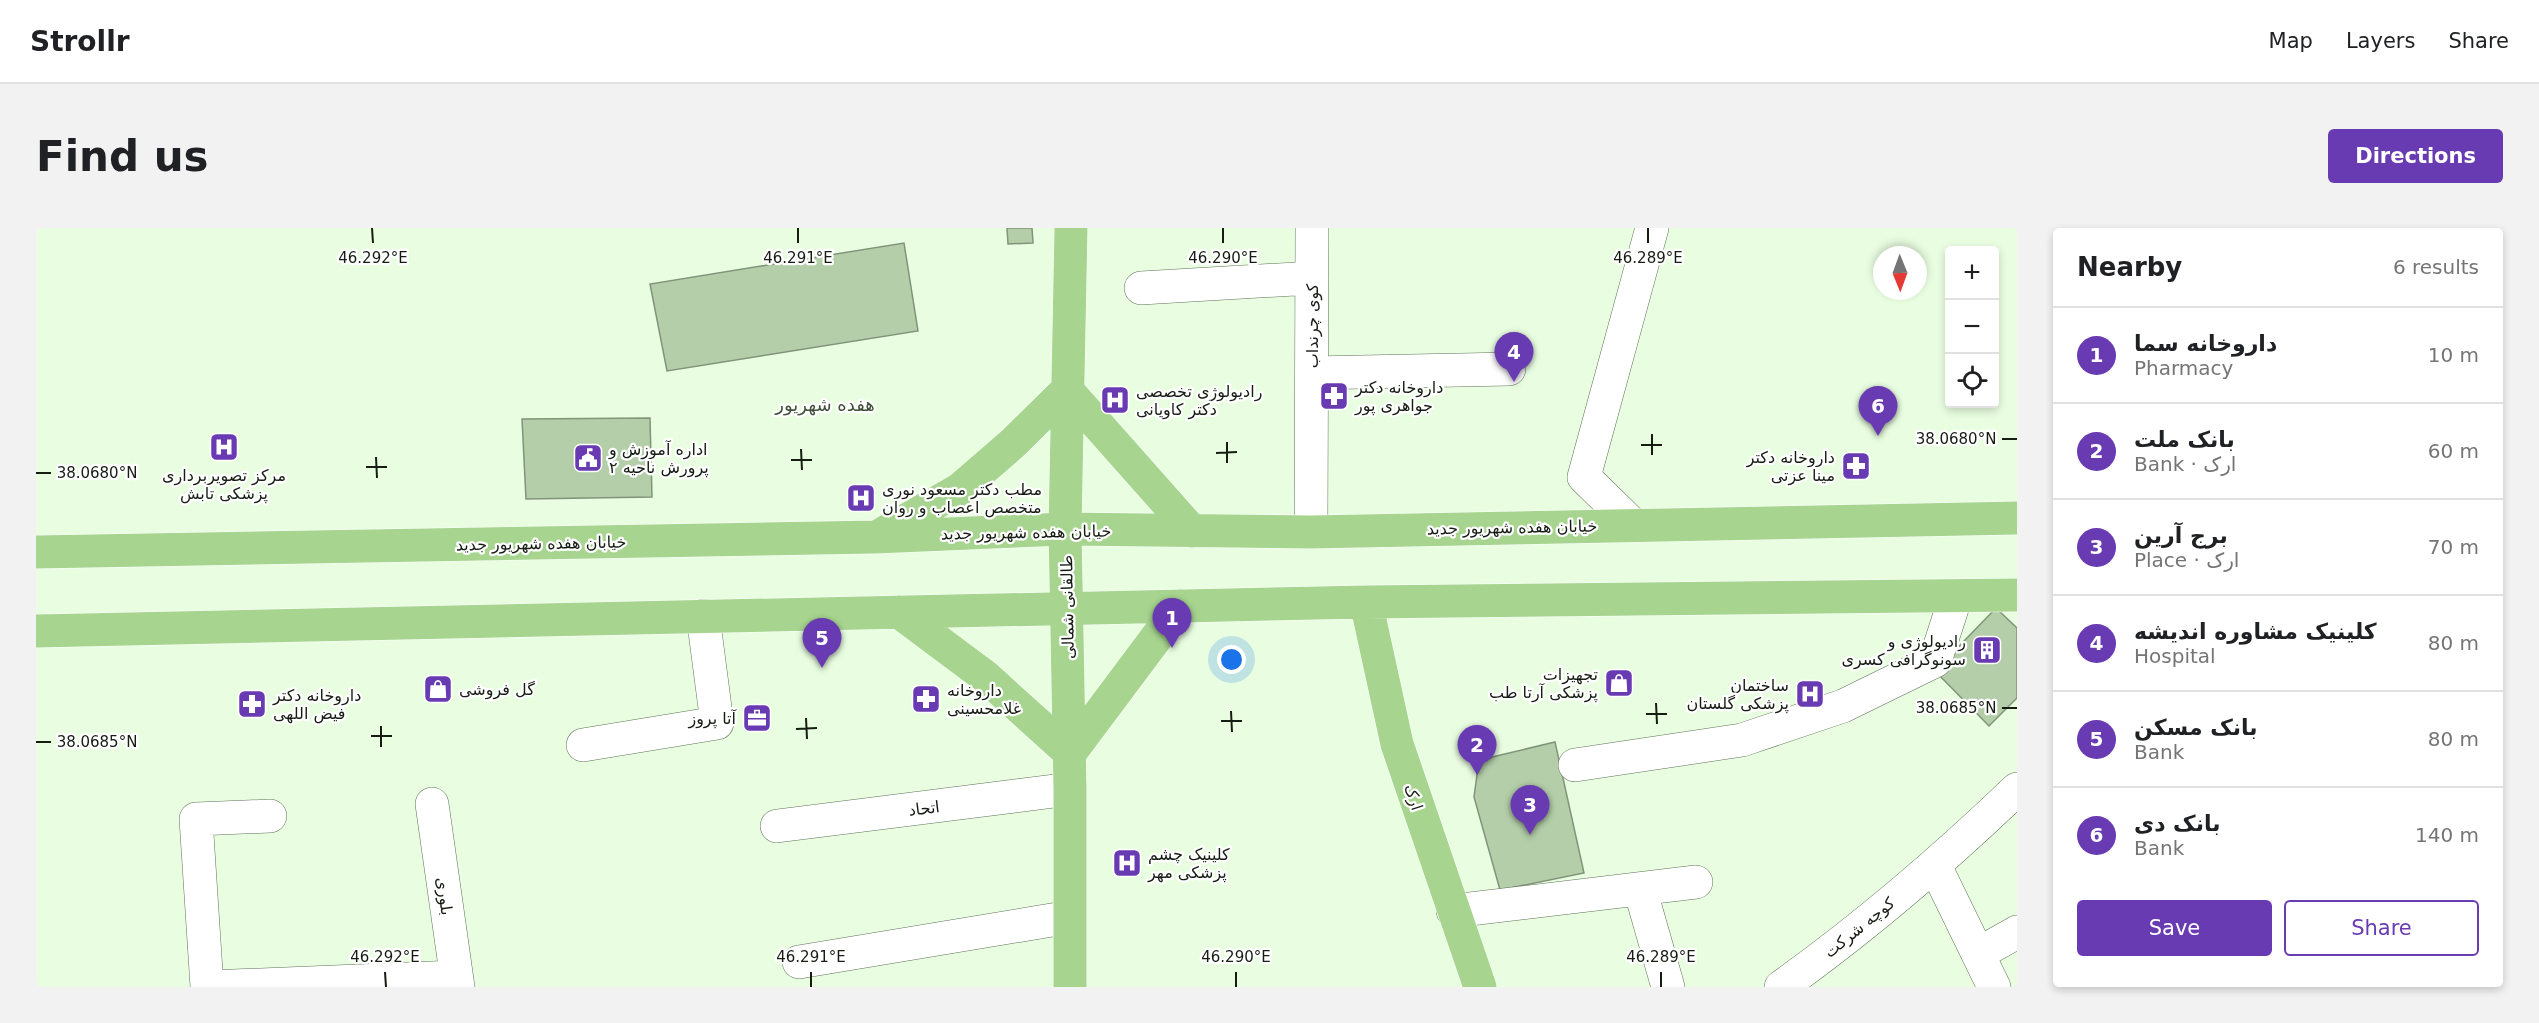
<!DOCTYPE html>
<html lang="en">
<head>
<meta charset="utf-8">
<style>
	:root { --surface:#fff; --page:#f2f2f2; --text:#202124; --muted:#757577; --line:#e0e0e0; --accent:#693bb3 }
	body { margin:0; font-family:"DejaVu Sans","Noto Sans Arabic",sans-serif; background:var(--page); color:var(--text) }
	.controls { position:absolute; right:18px; top:18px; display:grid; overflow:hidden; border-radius:6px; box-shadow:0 3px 9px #0003 }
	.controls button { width:54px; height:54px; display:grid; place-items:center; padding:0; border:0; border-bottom:2px solid var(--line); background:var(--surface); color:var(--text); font:30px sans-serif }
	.compass { position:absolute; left:1837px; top:18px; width:54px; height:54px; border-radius:50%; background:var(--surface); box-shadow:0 3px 9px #0003; rotate:179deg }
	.you { position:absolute; left:1196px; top:432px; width:21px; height:21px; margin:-15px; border:4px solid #fff; border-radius:50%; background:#1a73e8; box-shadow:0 0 0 9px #1a73e833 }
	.badge { display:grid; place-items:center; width:39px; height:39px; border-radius:50%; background:var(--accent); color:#fff; font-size:20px; font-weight:700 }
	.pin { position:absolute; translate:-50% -50px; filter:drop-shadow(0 2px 3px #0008) }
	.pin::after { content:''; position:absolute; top:32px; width:21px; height:18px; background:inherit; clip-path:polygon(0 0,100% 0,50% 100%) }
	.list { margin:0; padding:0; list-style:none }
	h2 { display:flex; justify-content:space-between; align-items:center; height:78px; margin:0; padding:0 24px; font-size:26px }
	h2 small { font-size:20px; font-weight:400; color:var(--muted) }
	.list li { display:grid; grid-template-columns:39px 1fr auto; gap:18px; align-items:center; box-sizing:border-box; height:96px; padding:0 24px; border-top:2px solid var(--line) }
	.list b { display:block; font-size:22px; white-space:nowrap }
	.list p { margin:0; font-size:20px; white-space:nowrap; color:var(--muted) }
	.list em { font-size:20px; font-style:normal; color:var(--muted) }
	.actions { display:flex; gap:12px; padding:18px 24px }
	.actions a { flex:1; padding:14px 0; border:2px solid var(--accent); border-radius:6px; text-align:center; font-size:21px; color:var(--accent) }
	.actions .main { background:var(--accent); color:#fff }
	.icon { flex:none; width:33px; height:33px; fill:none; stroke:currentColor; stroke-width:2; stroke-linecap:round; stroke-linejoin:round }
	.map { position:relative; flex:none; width:1981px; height:759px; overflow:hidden; border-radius:6px }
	header { display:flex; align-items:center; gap:36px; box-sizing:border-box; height:84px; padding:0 30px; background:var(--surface); border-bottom:2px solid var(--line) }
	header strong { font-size:28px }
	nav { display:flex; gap:33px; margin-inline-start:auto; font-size:21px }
	.intro { display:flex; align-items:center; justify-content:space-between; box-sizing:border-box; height:144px; padding:0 36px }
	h1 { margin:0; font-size:42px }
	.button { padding:15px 27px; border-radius:6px; background:var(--accent); color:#fff; font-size:21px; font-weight:700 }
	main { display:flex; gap:36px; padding:0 36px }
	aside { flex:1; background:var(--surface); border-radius:6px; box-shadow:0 3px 9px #0003 }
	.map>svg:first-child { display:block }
</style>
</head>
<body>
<header>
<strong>Strollr</strong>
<nav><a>Map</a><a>Layers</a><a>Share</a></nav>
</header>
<div class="intro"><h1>Find us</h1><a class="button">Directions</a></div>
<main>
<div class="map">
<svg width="1981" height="759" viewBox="0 0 1981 759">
	<rect width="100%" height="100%" fill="#e9fee1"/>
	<path fill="#b3cea8" stroke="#81947a" stroke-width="1.5" d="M971 0H996L997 15 972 16Z
		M868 15 882 103 631 143 614 56Z
		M614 190 616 269 490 271 486 191Z
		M1960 380 1981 400V470L1953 498 1899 443Z
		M1519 514 1548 645 1464 662 1438 569 1441 547 1447 534 1456 529Z"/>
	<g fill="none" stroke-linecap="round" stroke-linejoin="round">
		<g stroke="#607259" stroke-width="34">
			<path id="minor" d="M1105 60 1276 50
				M1276 145 1473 141
				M1597 297 1548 249 1616 0
				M1275 304 1276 0
				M547 517 681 495 667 388
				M1539 537 1706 512 1807 478 1899 433 1920 368
				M396 576 422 759
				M741 598 1034 561
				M1899 638 1958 759
				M1604 661 1632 759
				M1417 683 1660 654
				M1942 726 1981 704
				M763 734 1034 689
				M171 759 160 591 234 588
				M174 759 420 749
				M1745 759C1829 699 1907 632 1981 561"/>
		</g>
		<g stroke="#fff" stroke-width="34">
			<path id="major" d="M844 307 924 261 976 216 1031 162 1156 303
				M0 324 840 309 1029 301 1275 304 1981 290
				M1330 374 1361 516 1444 759
				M863 384 950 449 1034 525 1144 378
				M0 403 1330 374 1981 367
				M1034 759V561L1029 301 1035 0"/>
		</g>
		<use href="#minor" stroke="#fff" stroke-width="33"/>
		<use href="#major" stroke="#a7d58f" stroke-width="33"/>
	</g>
	<path fill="none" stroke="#151c12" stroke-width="2" d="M336 0 337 15M762 0V15M1187 0V15M1612 0V15M1616 206V227M1966 211H1981M1191 214V235M1605 217H1626M765 221 766 242M1180 225 1201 224M340 229 341 250M755 232H776M330 239H351M0 245H15M1620 475 1621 496M1966 480H1981M1195 483 1196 504M1610 486H1631M770 490 771 511M1185 493H1206M345 498V519M760 501 781 500M335 508H356M0 514H15M349 744 350 759M775 744V759M1200 744V759M1625 744V759"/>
	<defs>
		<g id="pharmacy-square" transform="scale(1.5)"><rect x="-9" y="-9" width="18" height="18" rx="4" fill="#693bb3" stroke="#fff"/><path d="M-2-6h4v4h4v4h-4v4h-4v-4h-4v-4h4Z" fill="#fff"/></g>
		<g id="hospital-square" transform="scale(1.5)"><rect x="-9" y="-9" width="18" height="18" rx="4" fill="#693bb3" stroke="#fff"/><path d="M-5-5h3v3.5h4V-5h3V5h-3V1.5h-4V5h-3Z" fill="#fff"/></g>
		<g id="civic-square" transform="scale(1.5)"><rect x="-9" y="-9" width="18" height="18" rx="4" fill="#693bb3" stroke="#fff"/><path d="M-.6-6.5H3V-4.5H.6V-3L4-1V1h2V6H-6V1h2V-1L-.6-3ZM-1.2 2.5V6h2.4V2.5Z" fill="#fff"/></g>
		<g id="building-square" transform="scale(1.5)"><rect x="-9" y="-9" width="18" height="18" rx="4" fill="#693bb3" stroke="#fff"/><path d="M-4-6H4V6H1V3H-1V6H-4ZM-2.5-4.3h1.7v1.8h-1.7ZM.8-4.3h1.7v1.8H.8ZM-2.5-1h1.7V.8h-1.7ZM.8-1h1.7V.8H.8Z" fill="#fff"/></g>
		<g id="shop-square" transform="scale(1.5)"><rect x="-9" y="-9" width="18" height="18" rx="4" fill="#693bb3" stroke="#fff"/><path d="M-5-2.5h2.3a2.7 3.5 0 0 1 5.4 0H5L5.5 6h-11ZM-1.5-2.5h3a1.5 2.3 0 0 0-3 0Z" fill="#fff"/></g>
		<g id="office-square" transform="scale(1.5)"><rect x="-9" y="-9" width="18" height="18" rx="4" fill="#693bb3" stroke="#fff"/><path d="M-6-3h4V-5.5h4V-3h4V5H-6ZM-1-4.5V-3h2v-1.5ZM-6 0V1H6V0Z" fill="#fff"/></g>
	</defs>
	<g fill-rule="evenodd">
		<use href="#pharmacy-square" x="1298" y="168"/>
		<use href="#hospital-square" x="1079" y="172"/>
		<use href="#hospital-square" x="188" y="219"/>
		<use href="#civic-square" x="552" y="230"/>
		<use href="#pharmacy-square" x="1820" y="238"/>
		<use href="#hospital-square" x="825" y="270"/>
		<use href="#building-square" x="1951" y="422"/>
		<use href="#shop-square" x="1583" y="455"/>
		<use href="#shop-square" x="402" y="461"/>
		<use href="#hospital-square" x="1774" y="466"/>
		<use href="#pharmacy-square" x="890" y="471"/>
		<use href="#pharmacy-square" x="216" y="476"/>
		<use href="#office-square" x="721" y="490"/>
		<use href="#hospital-square" x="1091" y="635"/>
	</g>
	<g text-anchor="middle" stroke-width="4.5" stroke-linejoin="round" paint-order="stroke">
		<g font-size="16" fill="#151c12" stroke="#fff">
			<text transform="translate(1276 98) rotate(-90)" y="6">کوی چرنداب</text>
			<text transform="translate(1476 299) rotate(-1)" y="6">خیابان هفده شهریور جدید</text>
			<text transform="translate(990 304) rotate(-1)" y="6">خیابان هفده شهریور جدید</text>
			<text transform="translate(505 315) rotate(-1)" y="6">خیابان هفده شهریور جدید</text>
			<text transform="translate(1031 379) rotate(-91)" y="6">طالقانی شمالی</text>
			<text transform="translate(1378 569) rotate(72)" y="6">ارک</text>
			<text transform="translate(888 580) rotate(-7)" y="6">اتحاد</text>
			<text transform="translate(409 668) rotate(82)" y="6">بلوری</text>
			<text transform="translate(1823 699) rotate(-39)" y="6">کوچه شرکت</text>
		</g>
		<g font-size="16" fill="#151c12" stroke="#fff" text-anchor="start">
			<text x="1319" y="165">داروخانه دکتر<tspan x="1319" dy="18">جواهری پور</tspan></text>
			<text x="1100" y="169">رادیولوژی تخصصی<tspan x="1100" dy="18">دکتر کاویانی</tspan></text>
			<text x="573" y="227">اداره آموزش و<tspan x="573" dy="18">پرورش ناحیه ۲</tspan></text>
			<text x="1799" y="235" text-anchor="end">داروخانه دکتر<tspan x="1799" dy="18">مینا عزتی</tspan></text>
			<text x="188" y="253" text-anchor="middle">مرکز تصویربرداری<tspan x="188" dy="18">پزشکی تابش</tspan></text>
			<text x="846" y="267">مطب دکتر مسعود نوری<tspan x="846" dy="18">متخصص اعصاب و روان</tspan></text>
			<text x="1930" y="419" text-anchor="end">رادیولوژی و<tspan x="1930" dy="18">سونوگرافی کسری</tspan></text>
			<text x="1562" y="452" text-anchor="end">تجهیزات<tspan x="1562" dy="18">پزشکی آرتا طب</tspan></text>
			<text x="1753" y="463" text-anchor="end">ساختمان<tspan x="1753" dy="18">پزشکی گلستان</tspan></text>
			<text x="423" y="467">گل فروشی</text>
			<text x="911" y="468">داروخانه<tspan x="911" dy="18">غلامحسینی</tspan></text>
			<text x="237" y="473">داروخانه دکتر<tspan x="237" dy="18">فیض اللهی</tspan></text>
			<text x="700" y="496" text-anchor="end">آتا پروز</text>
			<text x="1112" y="632">کلینیک چشم<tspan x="1112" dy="18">پزشکی مهر</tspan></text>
		</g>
		<g font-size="18" fill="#3f5038" stroke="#fff">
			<text x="789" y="183">هفده شهریور</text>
		</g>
	</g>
	<g font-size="15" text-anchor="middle" fill="#151c12" stroke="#fff" stroke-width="4.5" stroke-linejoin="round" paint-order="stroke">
		<text x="337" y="35">46.292°E</text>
		<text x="762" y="35">46.291°E</text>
		<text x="1187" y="35">46.290°E</text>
		<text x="1612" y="35">46.289°E</text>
		<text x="1920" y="216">38.0680°N</text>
		<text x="61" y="250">38.0680°N</text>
		<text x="1920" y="485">38.0685°N</text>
		<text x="61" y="519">38.0685°N</text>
		<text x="349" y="734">46.292°E</text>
		<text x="775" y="734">46.291°E</text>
		<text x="1200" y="734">46.290°E</text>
		<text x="1625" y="734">46.289°E</text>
	</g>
</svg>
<div class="controls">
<button>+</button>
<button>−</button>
<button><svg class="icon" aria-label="locate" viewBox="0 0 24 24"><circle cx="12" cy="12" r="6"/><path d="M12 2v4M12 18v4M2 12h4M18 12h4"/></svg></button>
</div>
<svg class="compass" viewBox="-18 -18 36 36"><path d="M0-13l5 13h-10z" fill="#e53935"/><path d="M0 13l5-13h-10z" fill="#757577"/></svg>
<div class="you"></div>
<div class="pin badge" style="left:1136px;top:420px">1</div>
<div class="pin badge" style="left:1441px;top:547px">2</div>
<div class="pin badge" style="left:1494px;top:607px">3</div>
<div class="pin badge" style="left:1478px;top:154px">4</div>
<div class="pin badge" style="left:786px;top:440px">5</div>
<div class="pin badge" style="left:1842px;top:208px">6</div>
</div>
<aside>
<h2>Nearby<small>6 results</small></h2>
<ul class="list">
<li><span class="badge">1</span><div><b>داروخانه سما</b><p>Pharmacy</p></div><em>10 m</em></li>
<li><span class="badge">2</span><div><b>بانک ملت</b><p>Bank · ارک</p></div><em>60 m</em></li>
<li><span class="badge">3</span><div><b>برج آرین</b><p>Place · ارک</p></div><em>70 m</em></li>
<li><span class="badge">4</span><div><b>کلینیک مشاوره اندیشه</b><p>Hospital</p></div><em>80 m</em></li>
<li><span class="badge">5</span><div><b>بانک مسکن</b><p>Bank</p></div><em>80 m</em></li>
<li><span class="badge">6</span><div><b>بانک دی</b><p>Bank</p></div><em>140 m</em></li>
</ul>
<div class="actions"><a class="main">Save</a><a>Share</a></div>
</aside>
</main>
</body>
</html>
